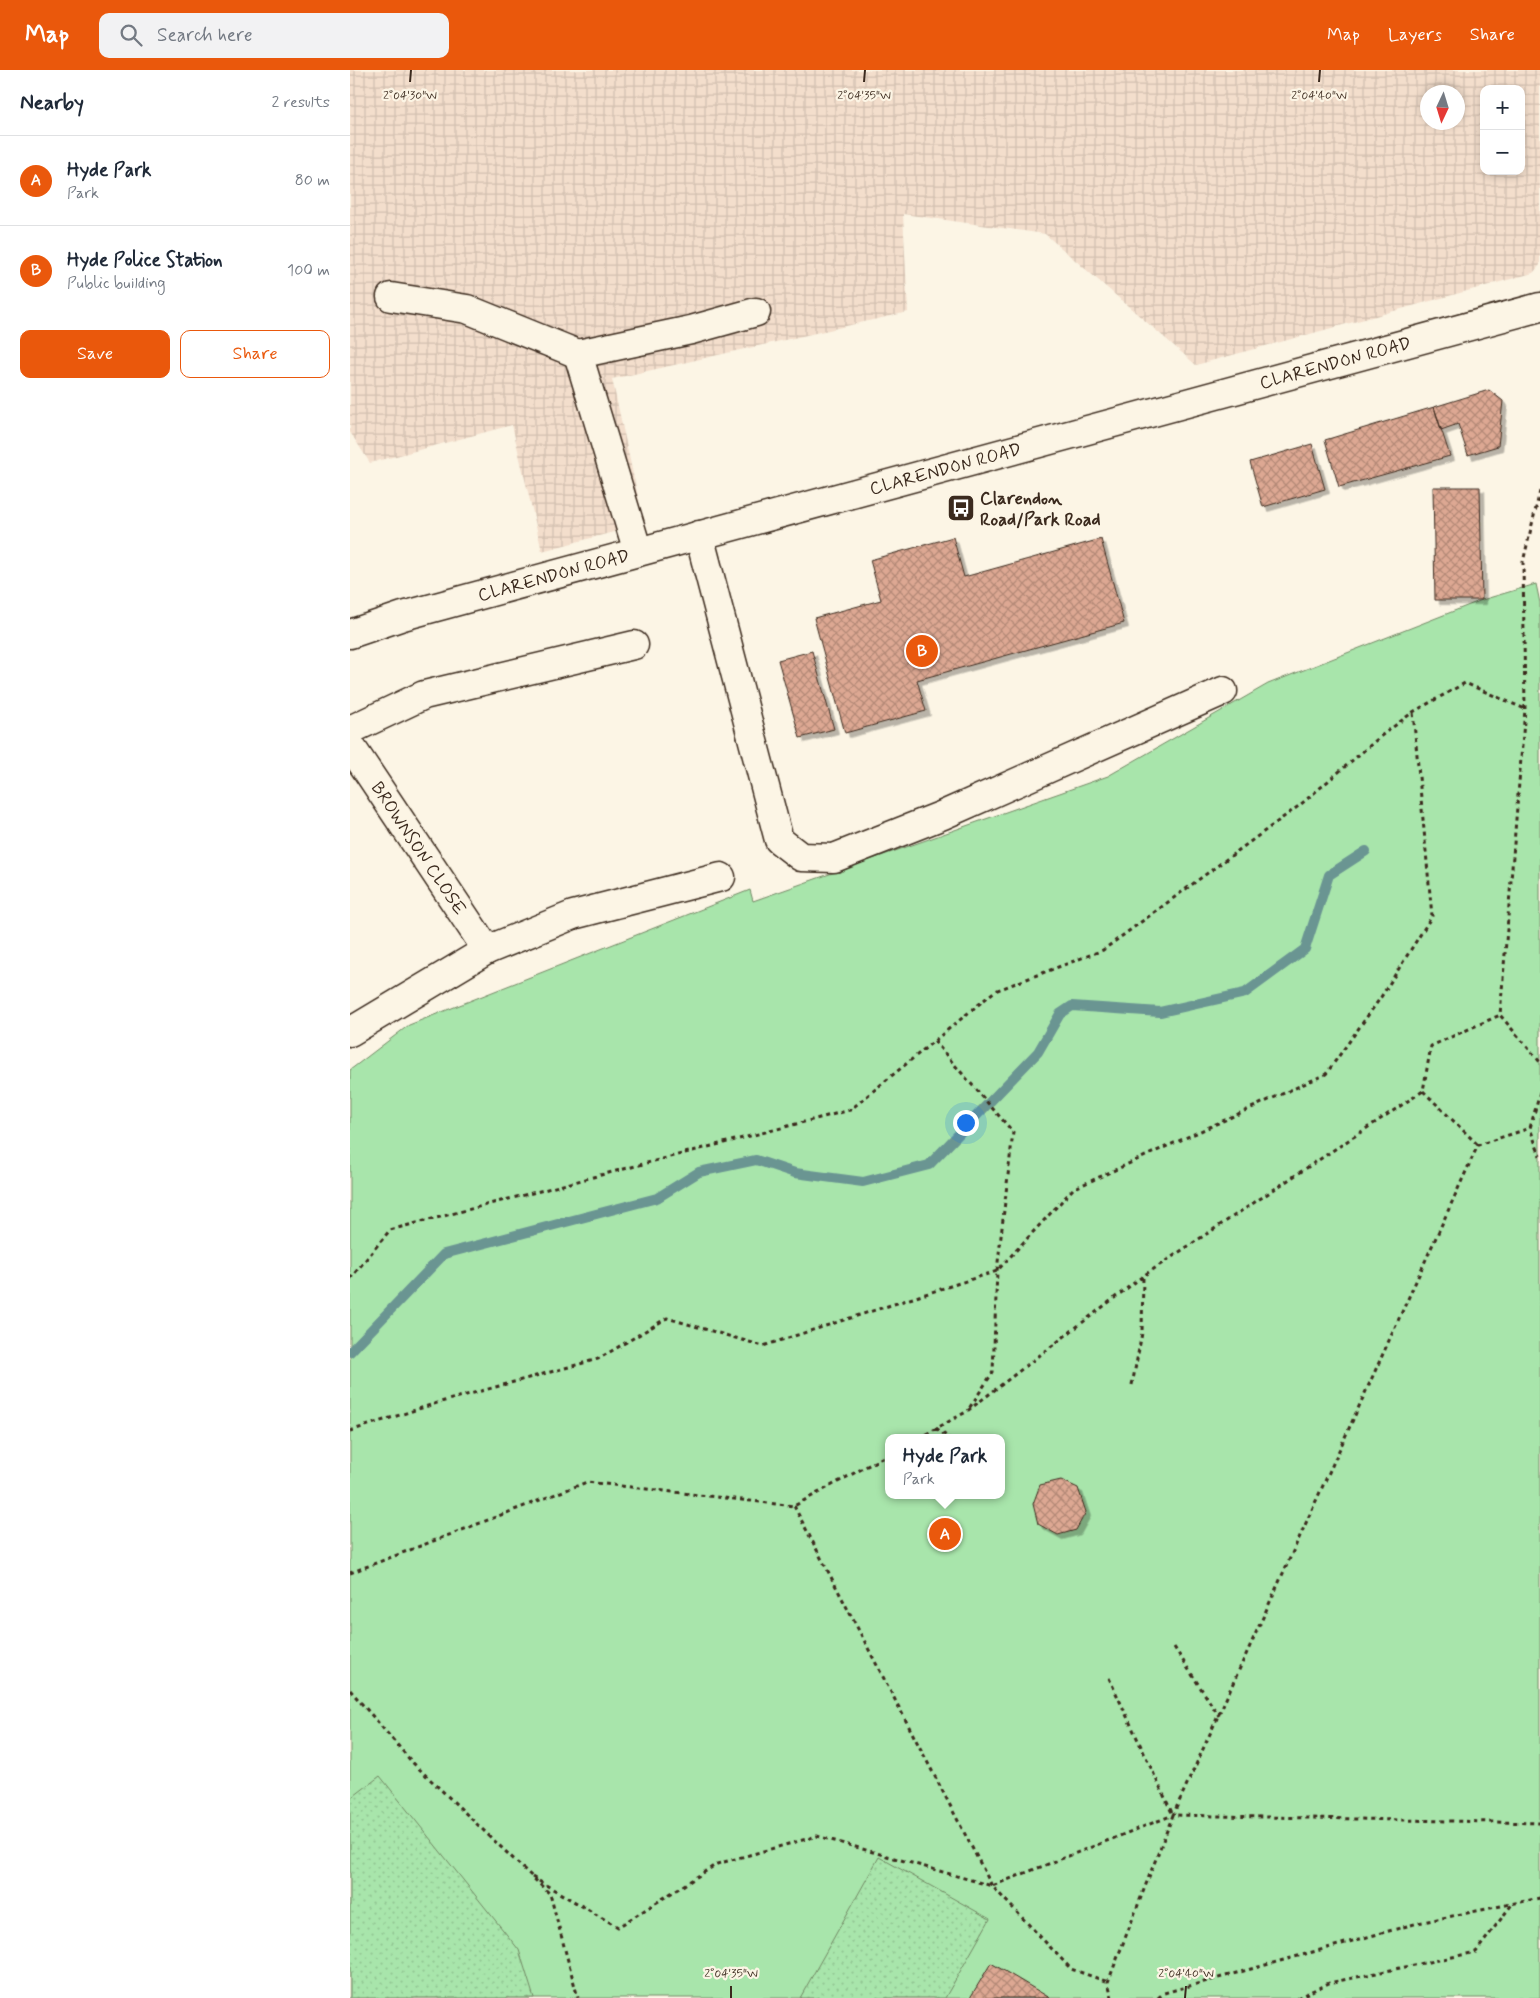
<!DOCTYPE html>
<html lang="en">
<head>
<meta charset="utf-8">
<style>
	:root { --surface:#fff; --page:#f2f2f3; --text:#1f2937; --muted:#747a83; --line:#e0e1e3; --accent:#ea580c }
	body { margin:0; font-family:Mynerve,sans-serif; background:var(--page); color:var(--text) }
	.controls { position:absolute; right:15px; top:15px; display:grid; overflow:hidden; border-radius:10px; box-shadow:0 2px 8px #0003 }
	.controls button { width:45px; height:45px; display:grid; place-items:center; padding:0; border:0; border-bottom:1px solid var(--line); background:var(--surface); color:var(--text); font:25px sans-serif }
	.compass { position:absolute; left:1070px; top:15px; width:45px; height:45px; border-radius:50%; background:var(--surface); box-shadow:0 2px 8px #0003; rotate:184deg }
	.you { position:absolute; left:615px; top:1052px; width:18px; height:18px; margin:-12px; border:4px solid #fff; border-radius:50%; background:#1a73e8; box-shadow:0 0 0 8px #1a73e833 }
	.badge { display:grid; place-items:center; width:32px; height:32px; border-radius:50%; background:var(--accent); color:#fff; font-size:16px; font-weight:700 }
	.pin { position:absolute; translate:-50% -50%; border:2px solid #fff; box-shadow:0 1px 5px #0006 }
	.popup { position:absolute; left:535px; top:1364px; width:120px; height:65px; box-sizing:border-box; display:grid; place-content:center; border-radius:10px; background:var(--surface); filter:drop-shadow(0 1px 4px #0005); font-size:16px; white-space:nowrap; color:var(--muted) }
	.popup b { font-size:19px; color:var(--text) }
	.popup::after { content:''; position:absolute; left:50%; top:100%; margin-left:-10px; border:10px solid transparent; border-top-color:var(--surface) }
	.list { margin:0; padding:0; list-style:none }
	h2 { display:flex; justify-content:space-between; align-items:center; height:65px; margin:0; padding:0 20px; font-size:21px }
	h2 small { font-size:16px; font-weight:400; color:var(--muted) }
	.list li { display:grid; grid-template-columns:32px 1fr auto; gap:15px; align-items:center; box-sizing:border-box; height:90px; padding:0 20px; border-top:1px solid var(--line) }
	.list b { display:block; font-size:19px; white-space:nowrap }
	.list p { margin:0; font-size:16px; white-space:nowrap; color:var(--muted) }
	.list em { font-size:16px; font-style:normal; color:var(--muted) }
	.actions { display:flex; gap:10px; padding:15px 20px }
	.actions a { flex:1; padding:11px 0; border:1px solid var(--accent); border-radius:10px; text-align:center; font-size:18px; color:var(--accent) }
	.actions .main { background:var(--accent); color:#fff }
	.icon { flex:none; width:28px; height:28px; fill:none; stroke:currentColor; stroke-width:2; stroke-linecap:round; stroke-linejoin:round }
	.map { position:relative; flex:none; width:1190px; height:1928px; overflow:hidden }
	header { display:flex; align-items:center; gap:30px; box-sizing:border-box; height:70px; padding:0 25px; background:var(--accent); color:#fff }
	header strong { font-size:24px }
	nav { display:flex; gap:28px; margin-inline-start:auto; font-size:18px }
	.search { width:350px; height:45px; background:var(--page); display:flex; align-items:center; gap:12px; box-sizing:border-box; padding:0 18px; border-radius:10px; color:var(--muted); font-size:19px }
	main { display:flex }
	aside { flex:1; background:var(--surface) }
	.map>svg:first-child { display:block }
</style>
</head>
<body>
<header>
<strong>Map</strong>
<div class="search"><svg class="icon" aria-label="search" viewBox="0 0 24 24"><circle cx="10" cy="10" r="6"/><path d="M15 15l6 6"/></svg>Search here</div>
<nav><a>Map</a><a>Layers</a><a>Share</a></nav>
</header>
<main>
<aside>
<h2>Nearby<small>2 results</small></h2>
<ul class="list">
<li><span class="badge">A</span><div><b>Hyde Park</b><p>Park</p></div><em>80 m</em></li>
<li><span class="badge">B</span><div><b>Hyde Police Station</b><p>Public building</p></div><em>100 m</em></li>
</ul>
<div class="actions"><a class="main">Save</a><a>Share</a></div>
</aside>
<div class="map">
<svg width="1190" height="1928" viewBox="0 0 1190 1928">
	<defs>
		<pattern id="industrial-grid" width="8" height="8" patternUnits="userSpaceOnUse" patternTransform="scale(1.25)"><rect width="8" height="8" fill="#f3decc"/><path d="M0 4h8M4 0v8" fill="none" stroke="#d1bfaf"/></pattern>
		<pattern id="garden-dots" width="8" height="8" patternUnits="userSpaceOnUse" patternTransform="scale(1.25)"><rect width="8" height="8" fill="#a8e5ab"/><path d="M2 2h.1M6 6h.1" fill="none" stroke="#92c593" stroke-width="1.8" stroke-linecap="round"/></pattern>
		<pattern id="building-cross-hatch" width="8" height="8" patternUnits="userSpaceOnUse" patternTransform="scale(1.25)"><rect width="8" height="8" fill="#dda893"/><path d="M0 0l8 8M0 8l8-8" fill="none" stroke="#b48977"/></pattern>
		<filter id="shadow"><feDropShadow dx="4.5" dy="4.5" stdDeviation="0" flood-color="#0004"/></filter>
	</defs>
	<rect width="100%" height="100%" fill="#fcf5e5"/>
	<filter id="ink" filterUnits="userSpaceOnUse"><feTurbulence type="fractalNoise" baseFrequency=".02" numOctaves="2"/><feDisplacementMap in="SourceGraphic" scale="10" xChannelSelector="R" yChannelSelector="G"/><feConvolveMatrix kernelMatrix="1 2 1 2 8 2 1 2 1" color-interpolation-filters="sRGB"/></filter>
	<g filter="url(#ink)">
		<path fill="url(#industrial-grid)" fill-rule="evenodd" d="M0 0H1190V195L1183 203 846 295 695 164 553 144 558 242 262 309 294 454 192 481 162 355 20 393 0 362ZM1134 19H1171V101H1134ZM1078 22H1108V52H1078Z"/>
		<path fill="#a8e5ab" stroke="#728864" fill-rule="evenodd" d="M1186 514 1190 533V1928H0V1000L59 955 400 820 403 831 758 706 918 614 1132 530ZM539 1368H651V1425H539Z"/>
		<path fill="url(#garden-dots)" stroke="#728864" d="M30 1706 169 1880 184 1928H0V1729Z
			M529 1787 640 1849 595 1928H450Z"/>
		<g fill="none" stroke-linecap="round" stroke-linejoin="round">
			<path stroke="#6a9592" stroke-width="10" d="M0 1282 94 1184 307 1128 349 1102 406 1090 445 1103 513 1112 579 1095 688 982 710 944 722 936 810 942 895 923 955 879 979 805 1016 781"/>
		</g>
		<path fill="url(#building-cross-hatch)" stroke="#3b2a1e" filter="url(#shadow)" d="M1139 320 1153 331 1148 376 1118 385 1108 354 1091 360 1084 337Z
			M1084 337 1100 386 989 417 975 370Z
			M962 374 975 419 913 437 900 392Z
			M1083 417H1130L1132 530H1085Z
			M603 467 614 507 751 469 774 553 567 610 576 641 495 663 464 548 531 530 520 490Z
			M462 581 484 659 450 668 428 590Z
			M711 1410 728 1418 736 1442 726 1460 708 1465 688 1454 683 1434 690 1415Z
			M641 1893 700 1928H620Z"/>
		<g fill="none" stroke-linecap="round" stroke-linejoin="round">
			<g stroke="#3b2a1e" stroke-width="31">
				<g id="minor">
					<path d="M41 227 117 239 228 284"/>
					<path d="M349 465 429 770 451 787 484 788 593 745 873 621"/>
					<path d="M288 482 228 284 341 260 406 242"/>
					<path id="s1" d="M0 564 53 546 1190 237"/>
					<path d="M0 660 74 625 284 575"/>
					<path id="s2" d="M0 675 137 880"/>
					<path d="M0 962 137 880 223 845 371 807"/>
				</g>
			</g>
			<path stroke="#3b2a1e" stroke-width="3" stroke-dasharray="4 4" stroke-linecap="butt" d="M1190 421 1173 492 1175 639 1150 945 1190 992
				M584 971 663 1062 647 1201 643 1302 618 1340
				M1073 1021 1128 1075
				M1190 1023 1180 1058 1190 1086
				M0 1209 40 1160 500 1040 645 921 753 880 950 735 1031 666 1063 642 1115 613 1175 639
				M782 1315 792 1263 793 1206
				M586 1358 599 1368
				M0 1361 87 1333 248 1289 317 1248 413 1276 647 1201 723 1119 976 1004 1031 927 1082 846 1063 642
				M569 1368 616 1342 793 1206 1073 1021 1081 976 1150 945
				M444 1436 642 1816 721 1899 758 1912
				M0 1503 237 1412 444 1436 539 1384
				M824 1577 869 1646
				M759 1608 823 1745
				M0 1620 62 1692 200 1824 228 1928
				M182 1807 268 1857 367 1794 467 1766 642 1816 823 1745 1128 1075 1180 1058
				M762 1928 758 1912 823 1745 1190 1753
				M808 1928 814 1923 1068 1853 1190 1828
				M947 1928 979 1913 1126 1882 1163 1833"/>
			<use href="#minor" stroke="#fcf5e5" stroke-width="28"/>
		</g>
	</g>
	<path fill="none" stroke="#3b2a1e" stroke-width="2" d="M60 12 61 0M514 12 515 0M969 12 970 0M381 1928V1916M835 1928 836 1916"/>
	<defs>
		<g id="bus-square" transform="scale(1.4375)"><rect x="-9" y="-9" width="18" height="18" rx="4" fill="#3b2a1e" stroke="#fcf5e5"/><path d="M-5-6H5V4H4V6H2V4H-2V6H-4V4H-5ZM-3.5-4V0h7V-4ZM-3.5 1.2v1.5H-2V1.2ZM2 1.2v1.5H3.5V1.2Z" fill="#fff"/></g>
	</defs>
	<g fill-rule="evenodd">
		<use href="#bus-square" x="611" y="438"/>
	</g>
	<g text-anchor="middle" stroke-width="4.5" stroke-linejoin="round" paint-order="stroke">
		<g font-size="18" fill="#3b2a1e" stroke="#fcf5e5">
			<text dy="6" stroke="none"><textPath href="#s1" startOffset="1022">CLARENDON ROAD</textPath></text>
			<text dy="6" stroke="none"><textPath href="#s1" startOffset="618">CLARENDON ROAD</textPath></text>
			<text dy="6" stroke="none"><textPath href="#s1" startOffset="212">CLARENDON ROAD</textPath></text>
			<text dy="6" stroke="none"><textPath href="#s2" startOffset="124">BROWNSON CLOSE</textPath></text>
		</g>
		<g font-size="18" font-weight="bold" fill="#3b2a1e" stroke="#fcf5e5" text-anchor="start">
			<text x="630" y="434">Clarendon<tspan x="630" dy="21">Road/Park Road</tspan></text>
		</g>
	</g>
	<g font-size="12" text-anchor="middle" fill="#3b2a1e" stroke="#fcf5e5" stroke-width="4.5" stroke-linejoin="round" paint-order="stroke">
		<text x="60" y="29">2°04'30"W</text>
		<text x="514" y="29">2°04'35"W</text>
		<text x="969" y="29">2°04'40"W</text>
		<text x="381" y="1907">2°04'35"W</text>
		<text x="836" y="1907">2°04'40"W</text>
	</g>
</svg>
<div class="controls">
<button>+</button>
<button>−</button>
</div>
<svg class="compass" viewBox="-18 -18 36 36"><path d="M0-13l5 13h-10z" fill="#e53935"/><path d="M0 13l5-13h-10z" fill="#747a83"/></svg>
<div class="you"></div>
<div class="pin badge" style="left:595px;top:1464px">A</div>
<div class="popup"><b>Hyde Park</b>Park</div>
<div class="pin badge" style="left:572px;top:581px">B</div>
</div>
</main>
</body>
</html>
